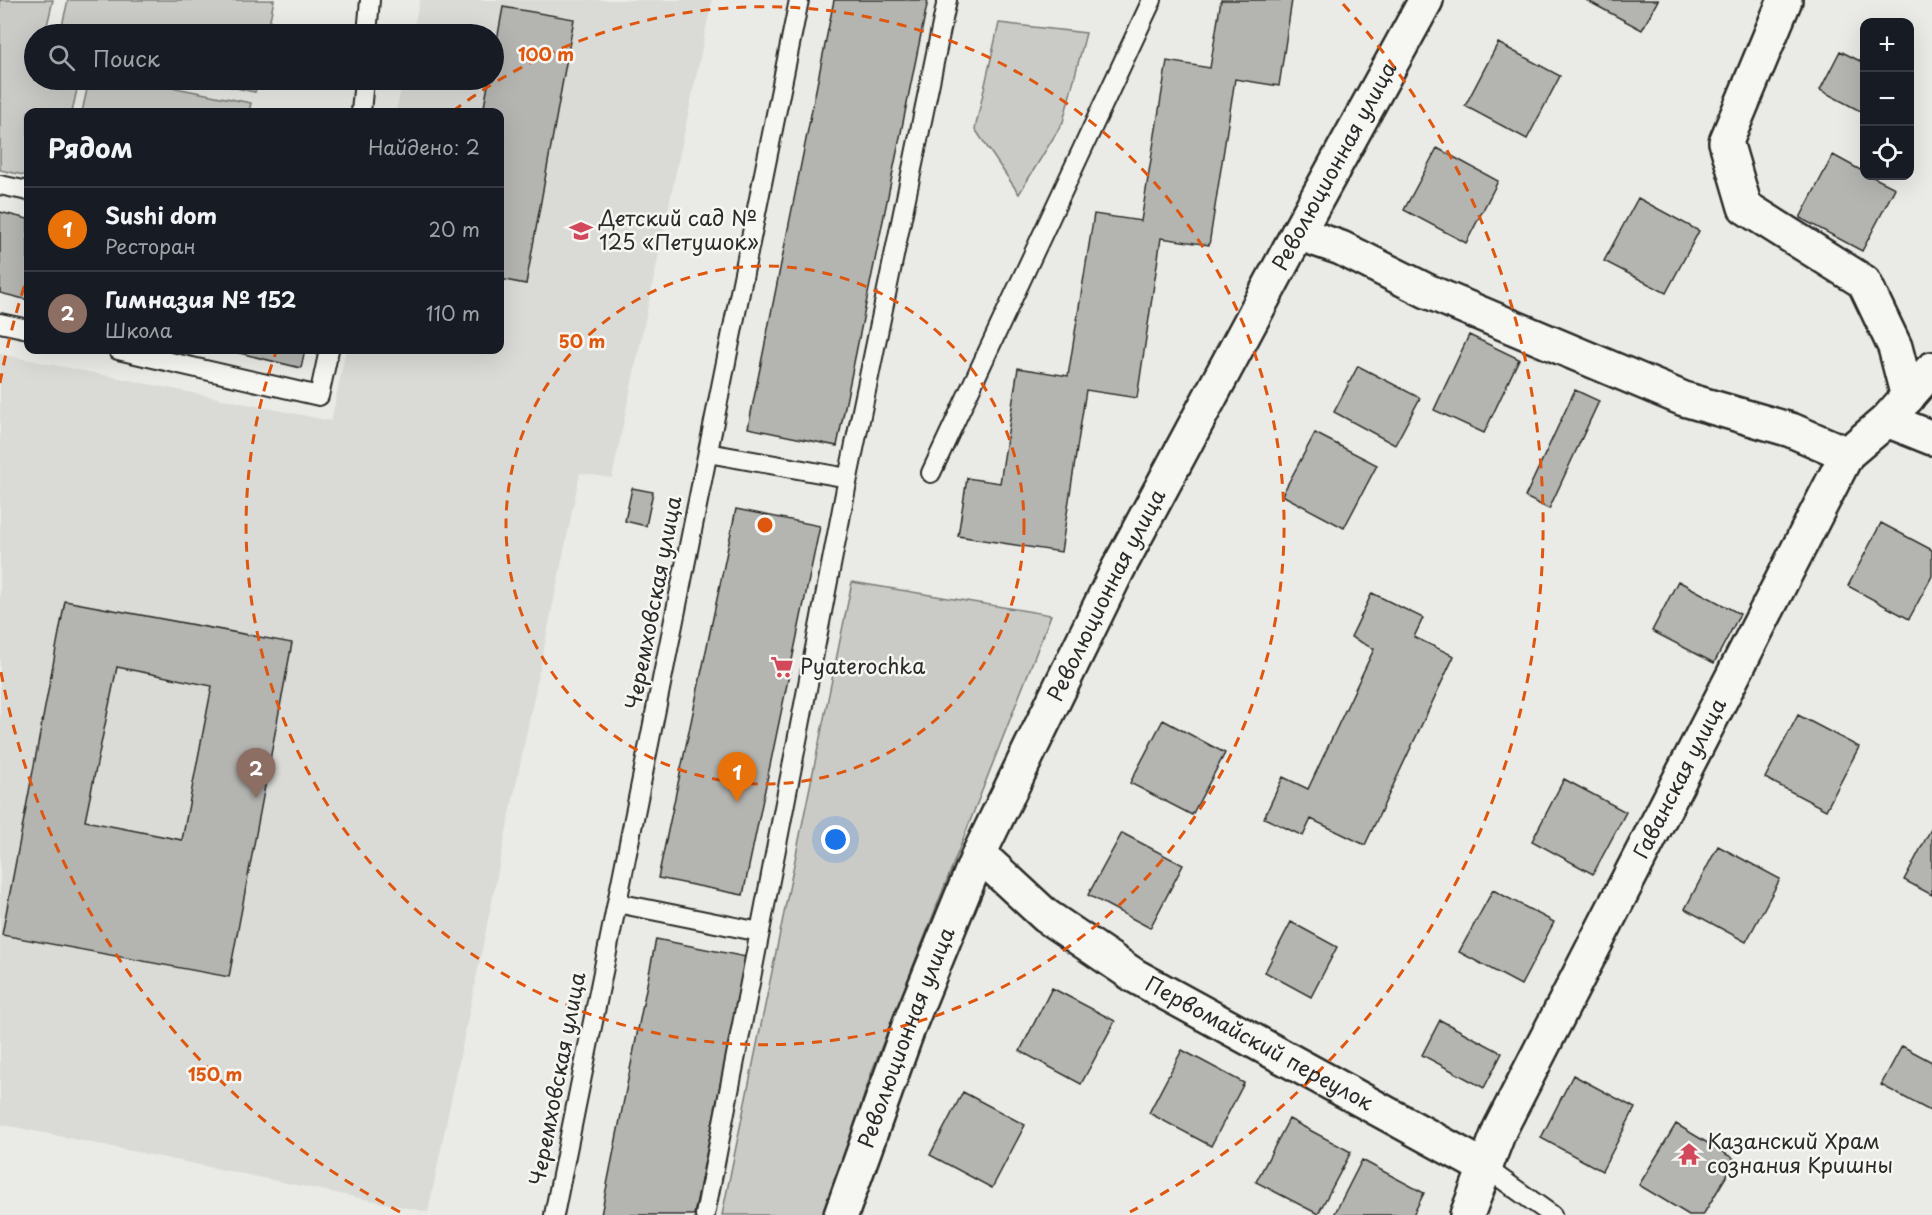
<!DOCTYPE html>
<html lang="ru">
<head>
<meta charset="utf-8">
<style>
	:root { --surface:#171b24; --page:#242831; --text:#f1f3f6; --muted:#9ea1a6; --line:#363941; --accent:#2563eb }
	body { margin:0; font-family:"Playpen Sans",sans-serif; background:var(--page); color:var(--text) }
	.controls { position:absolute; right:18px; top:18px; display:grid; overflow:hidden; border-radius:12px; box-shadow:0 6px 24px #0002 }
	.controls button { width:54px; height:54px; display:grid; place-items:center; padding:0; border:0; border-bottom:2px solid var(--line); background:var(--surface); color:var(--text); font:30px sans-serif }
	.you { position:absolute; left:836px; top:840px; width:21px; height:21px; margin:-15px; border:4px solid #fff; border-radius:50%; background:#1a73e8; box-shadow:0 0 0 9px #1a73e833 }
	.badge { display:grid; place-items:center; width:39px; height:39px; border-radius:50%; background:var(--accent); color:#fff; font-size:20px; font-weight:700 }
	.pin { position:absolute; translate:-50% -50px; filter:drop-shadow(0 2px 3px #0008) }
	.pin::after { content:''; position:absolute; top:32px; width:21px; height:18px; background:inherit; clip-path:polygon(0 0,100% 0,50% 100%) }
	.list { margin:0; padding:0; list-style:none }
	h2 { display:flex; justify-content:space-between; align-items:center; height:78px; margin:0; padding:0 24px; font-size:26px }
	h2 small { font-size:20px; font-weight:400; color:var(--muted) }
	.list li { display:grid; grid-template-columns:39px 1fr auto; gap:18px; align-items:center; box-sizing:border-box; height:84px; padding:0 24px; border-top:2px solid var(--line) }
	.list b { display:block; font-size:22px; white-space:nowrap }
	.list p { margin:0; font-size:20px; white-space:nowrap; color:var(--muted) }
	.list em { font-size:20px; font-style:normal; color:var(--muted) }
	.icon { flex:none; width:33px; height:33px; fill:none; stroke:currentColor; stroke-width:2; stroke-linecap:round; stroke-linejoin:round }
	.map { position:relative; flex:none; width:1932px; height:1215px; overflow:hidden }
	.search { position:absolute; background:var(--surface); box-shadow:0 6px 24px #0002; left:24px; top:24px; width:480px; height:66px; display:flex; align-items:center; gap:15px; box-sizing:border-box; padding:0 21px; border-radius:33px; color:var(--muted); font-size:22px }
	.panel { position:absolute; background:var(--surface); box-shadow:0 6px 24px #0002; left:24px; top:108px; width:480px; height:246px; border-radius:12px }
	.map>svg:first-child { display:block }
</style>
</head>
<body>
<div class="map">
<svg width="1932" height="1215" viewBox="0 0 1932 1215">
	<rect width="100%" height="100%" fill="#eaeae6"/>
	<filter id="ink" filterUnits="userSpaceOnUse"><feTurbulence type="fractalNoise" baseFrequency=".0167" numOctaves="2"/><feDisplacementMap in="SourceGraphic" scale="12" xChannelSelector="R" yChannelSelector="G"/><feConvolveMatrix kernelMatrix="1 2 1 2 8 2 1 2 1" color-interpolation-filters="sRGB"/></filter>
	<g filter="url(#ink)">
		<path fill="#dadad6" d="M420 0H712L612 478 580 473 428 1212 0 1124V354L331 421 346 350H500V112H396L403 80H494V34H412Z"/>
		<path fill="#cacac7" stroke="#7a7a79" stroke-width="1.5" d="M0 0H53L45 34H34V80H79L72 112H28V176L0 170Z
			M68 0H274L267 34H60Z
			M999 23 1086 33 1063 122 1019 194 975 129Z
			M89 80H136L251 103 249 112H82Z
			M199 80H258L255 92Z
			M852 582 1051 615 872 1071 825 1215H722Z"/>
		<path fill="#b4b4b1" stroke="#2b2b2b" stroke-width="1.5" fill-rule="evenodd" d="M834 0H928L837 446 748 428Z
			M1221 0H1292L1279 86 1235 79 1209 245 1161 238 1137 398 1086 390 1061 552 958 536 967 478 1000 483 1018 368 1068 376 1094 214 1141 221 1167 61 1210 68Z
			M1586 0H1658L1642 30Z
			M503 7 574 19 526 284 500 279V112H483L489 80H494V57Z
			M1498 43 1560 76 1527 139 1465 106Z
			M1840 51 1864 63V113L1820 90Z
			M1437 148 1498 181 1466 243 1404 210Z
			M1833 155 1864 172V176H1871L1895 188 1862 251 1800 218Z
			M1638 198 1699 231 1666 293 1604 261Z
			M0 212 28 219V300L0 293Z
			M1469 335 1519 359 1484 433 1434 410Z
			M227 350H305L301 368Z
			M1358 366 1420 398 1395 445 1334 412Z
			M1575 390 1599 401 1549 509 1525 497Z
			M1315 433 1377 465 1344 528 1282 495Z
			M632 488 653 492 646 526 625 521Z
			M736 509 820 526 743 895 658 878Z
			M1881 523 1932 550V576L1909 619 1848 586Z
			M1678 581 1740 614 1714 663 1652 631Z
			M1372 593 1423 618 1414 637 1454 656 1365 845 1311 819 1303 836 1264 818 1283 777 1308 789 1374 649 1351 637Z
			M65 601 292 643 229 977 2 935ZM117 667 212 686 182 840 85 821Z
			M1798 715 1859 747 1826 810 1765 778Z
			M1163 720 1225 753 1192 815 1130 783Z
			M1564 779 1626 812 1593 874 1532 841Z
			M1932 827V895L1904 880Z
			M1122 833 1183 865 1150 928 1088 895Z
			M1718 846 1780 879 1746 942 1685 909Z
			M1493 890 1554 922 1521 985 1459 952Z
			M1291 922 1337 947 1311 997 1265 972Z
			M656 939 746 957 694 1215H601Z
			M1052 988 1115 1021 1081 1084 1020 1051Z
			M1440 1020 1502 1053 1484 1088 1422 1055Z
			M1902 1046 1932 1062V1112L1881 1085Z
			M1182 1050 1244 1083 1211 1146 1149 1113Z
			M1573 1075 1635 1108 1602 1171 1541 1138Z
			M963 1092 1025 1125 992 1188 930 1155Z
			M1289 1119 1351 1152 1318 1214 1256 1182Z
			M1676 1124 1736 1160 1703 1215H1689L1639 1185Z
			M1362 1160 1424 1193 1413 1215H1334Z"/>
		<g fill="none" stroke-linecap="round" stroke-linejoin="round">
			<g stroke="#2b2b2b" stroke-width="22">
				<path id="service" d="M367 34 370 0
					M361 112 364 80
					M0 185 28 191
					M0 323 28 329
					M118 350 319 396 329 350
					M708 453 848 478
					M931 473 1152 0
					M617 903 760 932
					M1486 1168 1552 1215
					M554 1215 799 0
					M705 1215 848 478 947 0"/>
			</g>
			<g stroke="#2b2b2b" stroke-width="38">
				<g id="minor">
					<path d="M1785 0 1726 142 1745 207 1864 282 1895 347 1908 397"/>
					<path d="M1298 233 1341 248 1427 291 1684 399 1791 430 1847 454"/>
					<path d="M1887 420 1932 438"/>
					<path id="s1" d="M979 854 1046 916 1135 976 1486 1168"/>
					<path id="s2" d="M841 1215 910 1023 979 854 1118 569 1298 233 1426 0"/>
					<path id="s3" d="M1467 1215 1500 1129 1847 454 1887 420 1932 369"/>
				</g>
			</g>
			<use href="#service" stroke="#f6f6f2" stroke-width="18"/>
			<use href="#minor" stroke="#f6f6f2" stroke-width="33"/>
		</g>
	</g>
	<g fill="none" stroke="#df570e" stroke-width="3" stroke-dasharray="10 8">
		<circle cx="765" cy="525" r="259"/>
		<path d="M453 111A519 519 0 1 1 276 352"/>
		<path d="M400 1212A778 778 0 0 1 0 667M0 383A778 778 0 0 1 27 278M1343 4A778 778 0 0 1 1130 1212"/>
	</g>
	<defs>
		<g id="school-bare" transform="scale(1.8)"><path d="M0-5L7-2L0 1L-7-2ZM-4 1L0 2.5L4 1V4Q0 6-4 4Z" fill="#d1495b" stroke="#f6f6f2" stroke-width="2.5" paint-order="stroke"/></g>
		<g id="supermarket-bare" transform="scale(1.8)"><path d="M-6-5.5h2.5l.6 2H6L4.5 2H-2.5L-4.4-4H-6ZM-1.5 3.2a1.3 1.3 0 1 0 .1 0ZM3 3.2a1.3 1.3 0 1 0 .1 0Z" fill="#d1495b" stroke="#f6f6f2" stroke-width="2.5" paint-order="stroke"/></g>
		<g id="temple-bare" transform="scale(1.8)"><path d="M0-6L5-2H3V0L6.5 2.5H4V6H1.5V3h-3V6H-4V2.5H-6.5L-3 0V-2H-5Z" fill="#d1495b" stroke="#f6f6f2" stroke-width="2.5" paint-order="stroke"/></g>
	</defs>
	<g fill-rule="evenodd">
		<use href="#school-bare" x="581" y="231"/>
		<use href="#supermarket-bare" x="782" y="667"/>
		<use href="#temple-bare" x="1689" y="1154"/>
	</g>
	<g text-anchor="middle" stroke-width="5" stroke-linejoin="round" paint-order="stroke">
		<g font-size="21" fill="#2b2b2b" stroke="#f6f6f2">
			<text dy="7" stroke="none"><textPath href="#s2" startOffset="1161">Революционная улица</textPath></text>
			<text dy="7" stroke="none"><textPath href="#s2" startOffset="675">Революционная улица</textPath></text>
			<text transform="translate(654 603) rotate(-79)" y="7">Черемховская улица</text>
			<text dy="7" stroke="none"><textPath href="#s3" startOffset="486">Гаванская улица</textPath></text>
			<text dy="7" stroke="none"><textPath href="#s2" startOffset="189">Революционная улица</textPath></text>
			<text dy="7" stroke="none"><textPath href="#s1" startOffset="340">Первомайский переулок</textPath></text>
			<text transform="translate(558 1079) rotate(-79)" y="7">Черемховская улица</text>
		</g>
		<g font-size="21" fill="#2b2b2b" stroke="#f6f6f2" text-anchor="start">
			<text x="599" y="226">Детский сад №<tspan x="599" dy="24">125 «Петушок»</tspan></text>
			<text x="800" y="674">Pyaterochka</text>
			<text x="1707" y="1149">Казанский Храм<tspan x="1707" dy="24">сознания Кришны</tspan></text>
		</g>
	</g>
	<circle cx="765" cy="525" r="9" fill="#df570e" stroke="#f6f6f2" stroke-width="3"/>
	<g font-size="18" text-anchor="middle" font-weight="bold" fill="#df570e" stroke="#f6f6f2" stroke-width="5" stroke-linejoin="round" paint-order="stroke">
		<text x="546" y="61">100 m</text>
		<text x="582" y="348">50 m</text>
		<text x="215" y="1081">150 m</text>
	</g>
</svg>
<div class="controls">
<button>+</button>
<button>−</button>
<button><svg class="icon" aria-label="locate" viewBox="0 0 24 24"><circle cx="12" cy="12" r="6"/><path d="M12 2v4M12 18v4M2 12h4M18 12h4"/></svg></button>
</div>
<div class="you"></div>
<div class="pin badge" style="left:737px;top:802px;background:#e8710a">1</div>
<div class="pin badge" style="left:256px;top:798px;background:#8d6e63">2</div>
<div class="search"><svg class="icon" aria-label="search" viewBox="0 0 24 24"><circle cx="10" cy="10" r="6"/><path d="M15 15l6 6"/></svg>Поиск</div>
<section class="panel">
<h2>Рядом<small>Найдено: 2</small></h2>
<ul class="list">
<li><span class="badge" style="background:#e8710a">1</span><div><b>Sushi dom</b><p>Ресторан</p></div><em>20 m</em></li>
<li><span class="badge" style="background:#8d6e63">2</span><div><b>Гимназия № 152</b><p>Школа</p></div><em>110 m</em></li>
</ul>
</section>
</div>
</body>
</html>
